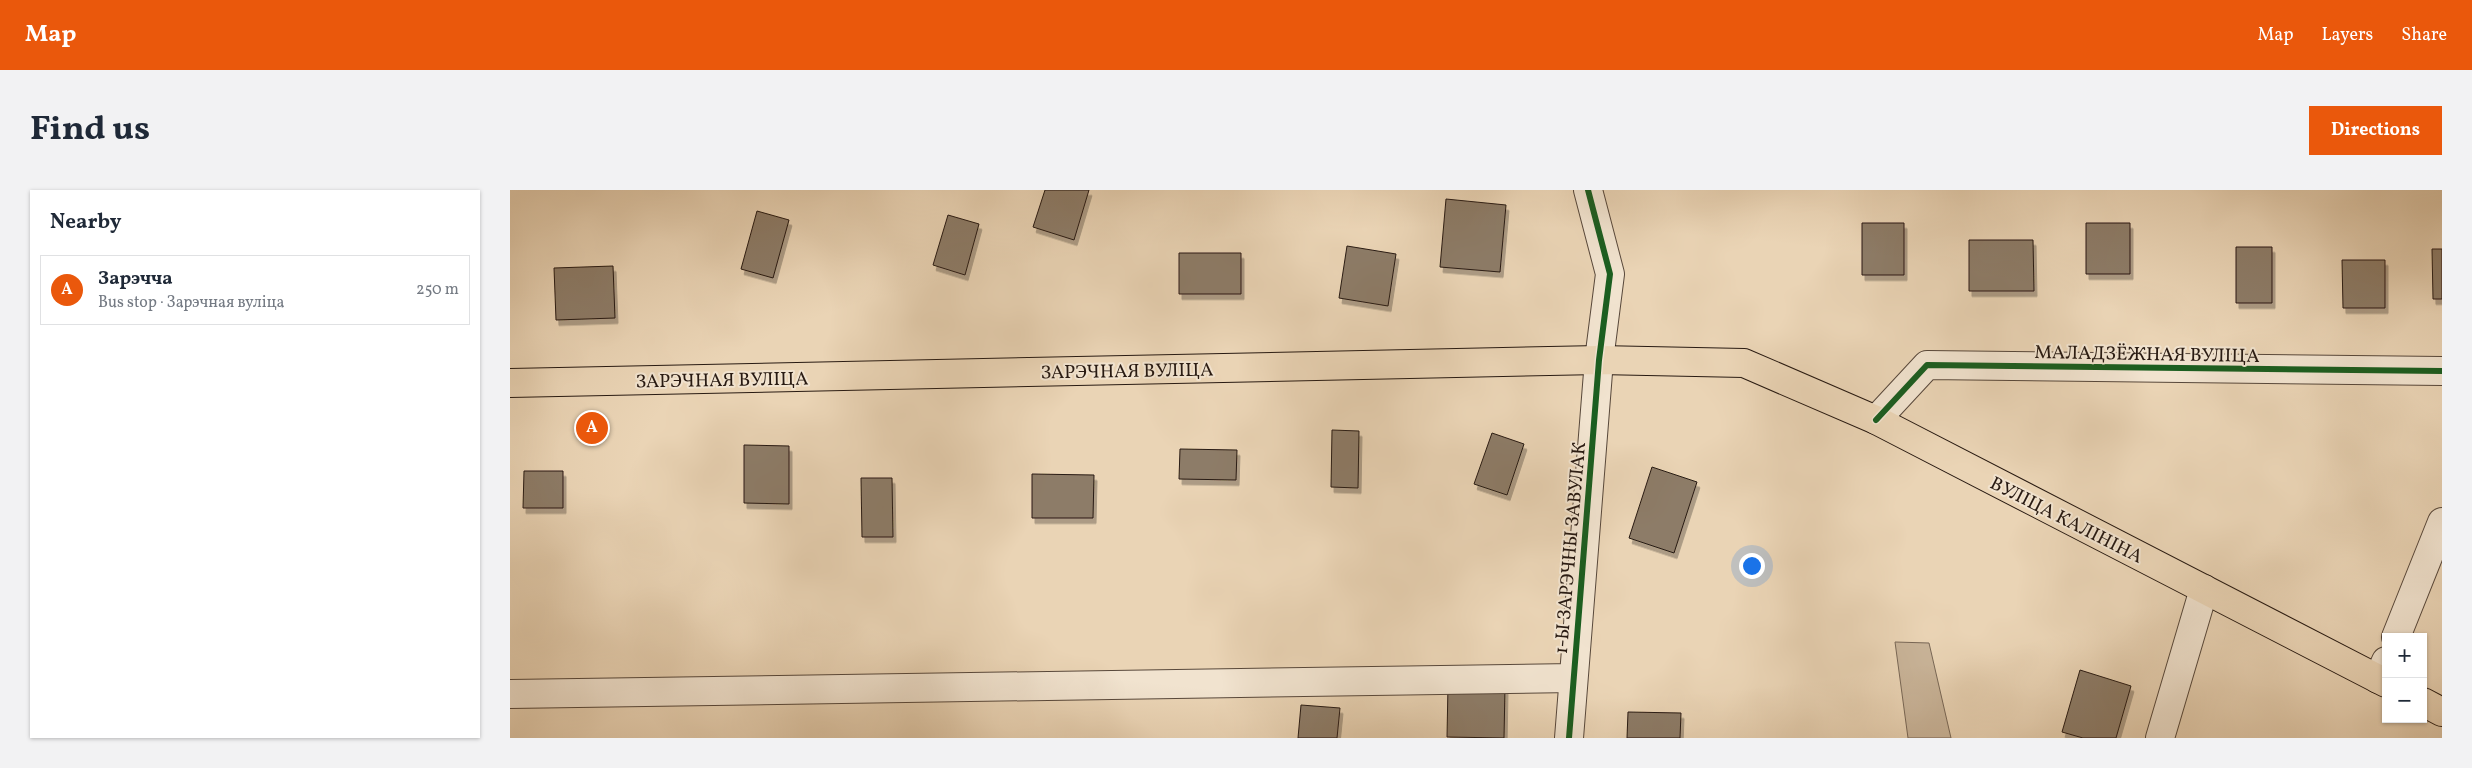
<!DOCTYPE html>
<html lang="en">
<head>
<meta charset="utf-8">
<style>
	:root { --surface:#fff; --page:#f2f2f3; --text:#1f2937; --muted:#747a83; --line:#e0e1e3; --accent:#ea580c }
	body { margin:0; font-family:Vollkorn,serif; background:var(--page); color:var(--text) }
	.controls { position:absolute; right:15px; bottom:15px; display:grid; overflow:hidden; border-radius:0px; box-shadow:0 1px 4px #0004 }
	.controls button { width:45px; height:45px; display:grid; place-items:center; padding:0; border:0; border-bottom:1px solid var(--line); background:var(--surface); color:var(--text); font:25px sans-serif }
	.you { position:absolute; left:1241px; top:375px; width:18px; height:18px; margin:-12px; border:4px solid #fff; border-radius:50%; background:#1a73e8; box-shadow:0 0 0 8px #1a73e833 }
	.badge { display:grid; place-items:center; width:32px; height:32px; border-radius:50%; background:var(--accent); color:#fff; font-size:16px; font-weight:700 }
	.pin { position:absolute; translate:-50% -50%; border:2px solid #fff; box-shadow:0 1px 5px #0006 }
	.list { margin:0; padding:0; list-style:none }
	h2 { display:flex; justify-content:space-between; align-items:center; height:65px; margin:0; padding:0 20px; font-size:21px }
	h2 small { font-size:16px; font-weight:400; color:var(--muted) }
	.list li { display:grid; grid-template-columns:32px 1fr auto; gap:15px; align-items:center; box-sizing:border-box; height:70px; margin:0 10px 10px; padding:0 10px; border:1px solid var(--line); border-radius:0px }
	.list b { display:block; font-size:19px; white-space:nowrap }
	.list p { margin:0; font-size:16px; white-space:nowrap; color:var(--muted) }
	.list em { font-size:16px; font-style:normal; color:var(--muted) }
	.map { position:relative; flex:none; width:1932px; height:548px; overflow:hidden; border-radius:0px }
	header { display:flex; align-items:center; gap:30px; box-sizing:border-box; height:70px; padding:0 25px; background:var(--accent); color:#fff }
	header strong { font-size:24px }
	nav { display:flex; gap:28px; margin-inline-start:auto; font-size:18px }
	.intro { display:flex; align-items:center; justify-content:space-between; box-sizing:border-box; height:120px; padding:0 30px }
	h1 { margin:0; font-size:35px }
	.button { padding:12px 22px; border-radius:0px; background:var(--accent); color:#fff; font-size:18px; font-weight:700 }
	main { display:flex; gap:30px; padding:0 30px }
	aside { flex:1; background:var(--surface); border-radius:0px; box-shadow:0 1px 4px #0004 }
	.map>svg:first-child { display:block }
</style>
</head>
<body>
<header>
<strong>Map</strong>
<nav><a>Map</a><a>Layers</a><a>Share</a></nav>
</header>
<div class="intro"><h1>Find us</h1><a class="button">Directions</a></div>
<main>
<aside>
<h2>Nearby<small></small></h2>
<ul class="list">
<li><span class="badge">A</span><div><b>Зарэчча</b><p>Bus stop · Зарэчная вуліца</p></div><em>250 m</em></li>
</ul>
</aside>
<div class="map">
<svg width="1932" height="548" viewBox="0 0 1932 548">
	<defs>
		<filter id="shadow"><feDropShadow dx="3" dy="5.5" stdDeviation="0" flood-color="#0004"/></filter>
	</defs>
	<rect width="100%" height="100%" fill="#ead4b5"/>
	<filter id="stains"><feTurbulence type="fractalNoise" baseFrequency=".004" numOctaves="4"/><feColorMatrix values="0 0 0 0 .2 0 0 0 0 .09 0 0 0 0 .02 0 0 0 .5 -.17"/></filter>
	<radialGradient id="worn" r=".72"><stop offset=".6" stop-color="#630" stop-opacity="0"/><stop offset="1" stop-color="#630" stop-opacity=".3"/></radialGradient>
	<path fill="#c9b499" stroke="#786756" d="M1385 452 1419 453 1441 548H1398Z"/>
	<path fill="#8d7b67" stroke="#281a12" filter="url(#shadow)" d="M535 0H579L564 50 523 37Z
		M936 9 996 15 990 82 930 77Z
		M247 21 279 30 263 88 231 79Z
		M438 25 469 34 455 85 423 75Z
		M1352 33H1394V85H1352Z
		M1576 33H1620V84H1576Z
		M1459 50H1523L1524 101H1459Z
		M837 56 886 64 878 116 829 108Z
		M1726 57H1762V113H1726Z
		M1922 59H1932V109H1923Z
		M669 63H731V104H669Z
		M1832 70H1875V118H1833Z
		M103 76 105 128 46 130 44 78Z
		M822 240 849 241 848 298 821 297Z
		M982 243 1014 254 997 305 964 294Z
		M234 255 279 256V314L234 313Z
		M670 259 727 260 726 290 669 289Z
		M1142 277 1187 292 1164 363 1119 348Z
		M14 281H53V318H13Z
		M522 284 584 285 583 328H522Z
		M351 288H382L383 347H352Z
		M1570 480 1621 496 1606 548H1573L1552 542Z
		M938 495 995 497 994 548 937 547Z
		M791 515 830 518 827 548H788Z
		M1118 522 1171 523 1170 548H1117Z"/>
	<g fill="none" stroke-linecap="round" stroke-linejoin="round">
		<g stroke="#58483b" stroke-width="30">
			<path id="minor" d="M1366 230 1417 175 1932 181
				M1886 447 1932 332
				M1868 489 1876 471
				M0 504 1063 488
				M1059 548 1089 170 1100 84 1078 0
				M1650 548 1694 399"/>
		</g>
		<g stroke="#281a12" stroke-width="30">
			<path id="major" d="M0 193 1089 170 1234 173 1366 230 1876 493
				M1913 512 1932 522"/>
		</g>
		<use href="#minor" stroke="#f1e3cf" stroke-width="28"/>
		<use href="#major" stroke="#ead4b5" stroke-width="28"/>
		<g stroke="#f1e3cf" stroke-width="9">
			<path id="cycleway" d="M1366 230 1417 175 1932 181
				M1059 548 1089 170 1100 84 1078 0"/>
		</g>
		<use href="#cycleway" stroke="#1b5e20" stroke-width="6"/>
	</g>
	<g text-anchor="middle" stroke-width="4" stroke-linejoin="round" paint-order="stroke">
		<g font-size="19" fill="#281a12" stroke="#f1e3cf">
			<text transform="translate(1637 163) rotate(1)" y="7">МАЛАДЗЁЖНАЯ ВУЛІЦА</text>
			<text transform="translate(617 180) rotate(-1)" y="7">ЗАРЭЧНАЯ ВУЛІЦА</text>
			<text transform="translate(212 189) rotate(-1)" y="7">ЗАРЭЧНАЯ ВУЛІЦА</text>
			<text transform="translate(1557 329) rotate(27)" y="7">ВУЛІЦА КАЛІНІНА</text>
			<text transform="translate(1059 358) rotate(-85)" y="7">1-Ы ЗАРЭЧНЫ ЗАВУЛАК</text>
		</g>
	</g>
	<rect width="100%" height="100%" filter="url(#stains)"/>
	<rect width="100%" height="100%" fill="url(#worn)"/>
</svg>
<div class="controls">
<button>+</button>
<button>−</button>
</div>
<div class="you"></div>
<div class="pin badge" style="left:82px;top:238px">A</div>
</div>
</main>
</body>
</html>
